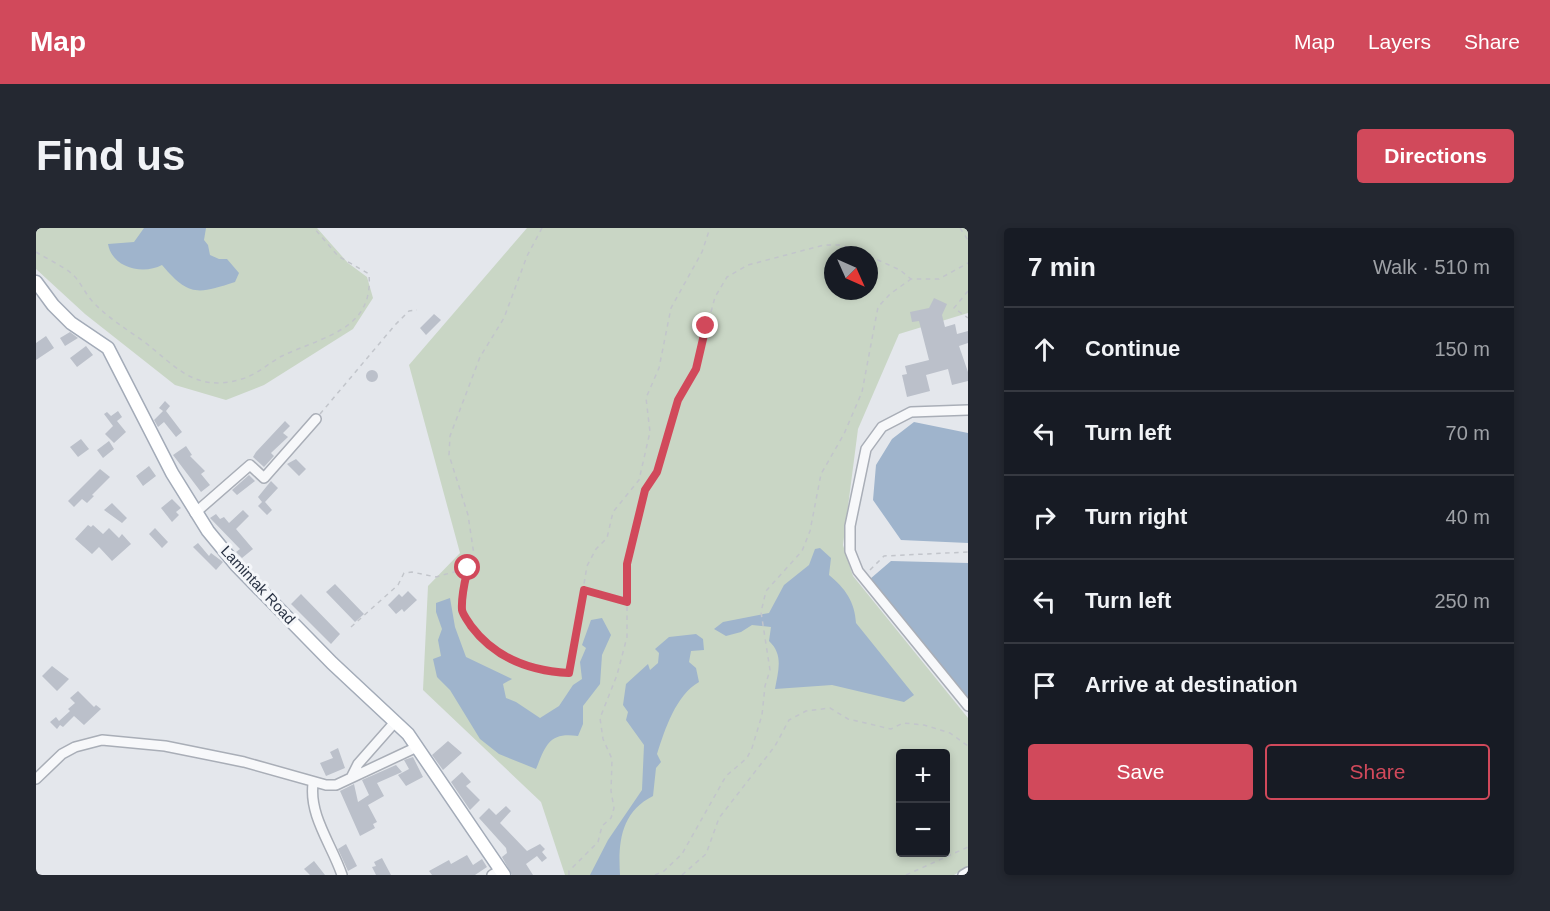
<!DOCTYPE html>
<html lang="en">
<head>
<meta charset="utf-8">
<style>
	:root { --surface:#171b24; --page:#242831; --text:#f1f3f6; --muted:#9ea1a6; --line:#363941; --accent:#d1495b }
	body { margin:0; font-family:Helvetica,sans-serif; background:var(--page); color:var(--text) }
	.controls { position:absolute; right:18px; bottom:18px; display:grid; overflow:hidden; border-radius:6px; box-shadow:0 3px 9px #0003 }
	.controls button { width:54px; height:54px; display:grid; place-items:center; padding:0; border:0; border-bottom:2px solid var(--line); background:var(--surface); color:var(--text); font:30px sans-serif }
	.compass { position:absolute; left:788px; top:18px; width:54px; height:54px; border-radius:50%; background:var(--surface); box-shadow:0 3px 9px #0003; rotate:135deg }
	.stop { position:absolute; width:18px; height:18px; margin:-14px; border:4px solid #d1495b; border-radius:50%; background:#fff }
	.stop.end { background:#d1495b; border-color:#fff; box-shadow:0 2px 6px #0008 }
	.list { margin:0; padding:0; list-style:none }
	h2 { display:flex; justify-content:space-between; align-items:center; height:78px; margin:0; padding:0 24px; font-size:26px }
	h2 small { font-size:20px; font-weight:400; color:var(--muted) }
	.list li { display:grid; grid-template-columns:39px 1fr auto; gap:18px; align-items:center; box-sizing:border-box; height:84px; padding:0 24px; border-top:2px solid var(--line) }
	.list b { display:block; font-size:22px; white-space:nowrap }
	.list em { font-size:20px; font-style:normal; color:var(--muted) }
	.actions { display:flex; gap:12px; padding:18px 24px }
	.actions a { flex:1; padding:14px 0; border:2px solid var(--accent); border-radius:6px; text-align:center; font-size:21px; color:var(--accent) }
	.actions .main { background:var(--accent); color:#fff }
	.icon { flex:none; width:33px; height:33px; fill:none; stroke:currentColor; stroke-width:2; stroke-linecap:round; stroke-linejoin:round }
	.map { position:relative; flex:none; width:932px; height:647px; overflow:hidden; border-radius:6px }
	header { display:flex; align-items:center; gap:36px; box-sizing:border-box; height:84px; padding:0 30px; background:var(--accent); color:#fff }
	header strong { font-size:28px }
	nav { display:flex; gap:33px; margin-inline-start:auto; font-size:21px }
	.intro { display:flex; align-items:center; justify-content:space-between; box-sizing:border-box; height:144px; padding:0 36px }
	h1 { margin:0; font-size:42px }
	.button { padding:15px 27px; border-radius:6px; background:var(--accent); color:#fff; font-size:21px; font-weight:700 }
	main { display:flex; gap:36px; padding:0 36px }
	aside { flex:1; background:var(--surface); border-radius:6px; box-shadow:0 3px 9px #0003 }
	.map>svg:first-child { display:block }
</style>
</head>
<body>
<header>
<strong>Map</strong>
<nav><a>Map</a><a>Layers</a><a>Share</a></nav>
</header>
<div class="intro"><h1>Find us</h1><a class="button">Directions</a></div>
<main>
<div class="map">
<svg width="932" height="647" viewBox="0 0 932 647">
	<rect width="100%" height="100%" fill="#e4e7ec"/>
	<path fill="#c9d6c5" fill-rule="evenodd" d="M0 0H281L312 35 331 49 337 70 317 101 228 157 190 172 139 157 49 86 0 41Z
		M491 0H932V85L863 106 822 201 807 317 817 348 932 490V639L918 647H529L505 574 387 462 392 358 424 325 373 137ZM797 27H833V63H797ZM864 526H909V624H864Z"/>
	<path fill="#9fb4cc" d="M108 0H170L168 12 172 17 174 27 183 31H191L203 45 199 54C162 66 153 69 126 37 107 47 76 40 72 16L98 14Z
		M878 194 932 205V315L865 312 837 272 840 237 856 211Z
		M784 320 795 330 793 347C809 360 819 374 820 395L878 467 868 474 796 457 739 461C742 443 748 427 733 413L735 399 716 397 705 404 690 408 678 401 687 394 733 385 748 357 773 337 779 321Z
		M855 333 932 335V471L834 351Z
		M414 370 419 399 430 429 476 451 467 456 470 470 480 474 504 490 523 478 537 457 546 451 544 434 550 420 546 417 555 392 566 390 575 407 566 427 564 456 547 478V496L542 508C513 504 510 517 500 541L463 526 444 511 414 462 401 449 397 431 405 428 402 412 406 401 400 384V375Z
		M660 406 667 411 668 422 655 423 653 434 660 440 663 454C640 467 629 501 621 526L625 534 620 540 617 568C585 584 582 614 584 647H554L572 612 606 562 608 517 590 492 592 484 587 477 590 456 612 436 614 442 622 435 623 425 619 421 633 409Z"/>
	<path fill="#bbc0ca" d="M898 70 911 76 906 87 909 99 919 96 921 106 932 103V115L923 118 932 144V153L916 157 912 141 890 147 894 163 871 169 866 147 871 146 869 138 893 132 883 93 876 94 874 84 893 80Z
		M398 86 405 92 390 107 384 100Z
		M34 104 42 110 29 118 24 110Z
		M10 108 18 120 0 132V115Z
		M50 118 57 127 41 139 34 130Z
		M330 148a6 6 0 1 1 12 0a6 6 0 1 1-12 0Z
		M129 173 134 178 130 183 146 204 140 209 128 194 122 199 118 192 127 183 123 180Z
		M82 183 86 189 81 193 90 204 78 215 69 206 77 198 68 186 71 184 75 188Z
		M249 193 254 198 247 205 252 209 235 225 238 228 228 239 217 229 220 224Z
		M45 211 53 221 42 229 34 219Z
		M73 213 78 221 67 230 61 222Z
		M150 218 156 227 154 228 169 243 165 246 174 257 165 264 137 227Z
		M260 231 270 241 263 248 251 236Z
		M113 238 120 248 107 258 100 248Z
		M64 241 74 249 56 267 58 268 51 275 46 271 38 279 32 273Z
		M213 247 219 253 201 267 196 262Z
		M235 253 242 260 229 274 236 282 231 287 222 278 226 274 222 269Z
		M136 271 145 280 140 284 143 287 136 294 125 280Z
		M76 275 91 290 86 295 68 282Z
		M207 282 213 288 200 301 217 321 206 330 200 324 204 321 174 290 180 286 184 291 188 289 193 295Z
		M52 297 55 299 57 297 67 306 73 300 83 310 86 306 95 316 76 333 63 319 56 326 39 311Z
		M119 300 132 314 126 320 113 306Z
		M162 315 173 328 175 325 187 334 180 342 157 319Z
		M299 356 328 386 319 394 290 364Z
		M372 363 381 372 368 384 366 381 360 386 352 377 363 366 366 369Z
		M265 366 304 406 295 416 255 376Z
		M16 438 33 451 21 463 6 448Z
		M42 463 58 479 60 477 65 481 48 497 38 488 27 499 24 497 21 501 14 494 20 489 23 493 34 483 32 481 39 475 34 470Z
		M412 513 426 525 407 542 396 527Z
		M302 520 309 540 290 548 284 535 297 530 294 524Z
		M377 529 387 549 370 558 362 547 373 541 368 532Z
		M360 537 366 544 341 555 348 568 332 577 341 594 337 596 339 600 324 608 304 563 318 556 322 574 333 567 326 552Z
		M426 544 435 554 430 558 444 572 434 582 415 554Z
		M470 578 475 583 464 595 491 623 504 616 509 621 506 624 511 630 506 634 501 628 490 636 497 647H476L466 629 471 625 470 620 443 590 453 580 460 587Z
		M310 616 321 638 312 643 302 621Z
		M431 627 437 637 446 631 451 639 439 647H396L393 643 413 632 415 636Z
		M346 630 355 647H340L336 639 340 638 338 634Z
		M278 633 289 647H274L268 641Z"/>
	<g fill="none" stroke-linecap="round" stroke-linejoin="round">
		<g stroke="#a9aeb7" stroke-width="12">
			<path id="minor" d="M932 182 875 184 846 199 830 221 814 298V323L822 343 932 478
				M159 285 214 237 228 250 280 191
				M315 550 322 536 359 494
				M0 551 26 526 39 519 66 512 129 518 208 534 290 557H300L381 519
				M277 556C273 588 296 617 306 647
				M456 647 465 642
				M927 647 932 644"/>
		</g>
		<g stroke="#a3abb8" stroke-width="15">
			<path id="major" d="M0 54 17 77 35 95 72 120 136 245 172 303 200 337 296 435 372 506 468 647"/>
		</g>
		<path stroke="#c2c5cb" stroke-width="1.5" stroke-dasharray="4.5 4.5" stroke-linecap="butt" d="M506 0 491 28 468 90 444 129 414 208 413 227 432 287 438 327 427 362 426 384 447 413 472 432 510 444 533 445 551 338 560 321 571 310 577 284 603 252 614 204 610 170 623 140 635 80 666 24 674 0
			M924 0 932 12
			M0 24C11 31 25 37 35 45 44 52 49 66 57 74 72 90 89 100 107 113 139 137 157 164 202 152 220 148 231 136 246 128 258 122 271 118 284 112 316 99 336 83 333 46L302 28 278 0
			M833 28 864 42 875 51H903L932 35
			M932 63 918 80 932 90
			M284 186 359 97 373 83 381 82
			M834 342 848 328 932 324
			M549 362 590 374
			M315 399 362 357 368 345 376 344 400 349 432 340
			M533 647V643L562 614 566 598 575 590 578 580 575 563 576 531 567 511 564 490 581 447 591 409V336L608 262 621 244 642 172 660 141 679 69 691 49 712 37 788 17H805L831 27
			M619 647 628 643 646 626 690 548 711 530 716 520 726 487 729 458 734 442 725 384 730 363 766 323 774 303 785 246 808 206 826 164 842 79 854 66 875 51
			M646 647 670 626 683 590 739 518 753 492 770 483 794 480 812 491 855 501 867 495 888 497 914 505 932 518
			M870 647 932 619"/>
		<use href="#minor" stroke="#f7f8fa" stroke-width="9"/>
		<use href="#major" stroke="#fff" stroke-width="12"/>
	</g>
	<g fill="none" stroke-linecap="round" stroke-linejoin="round">
		<path stroke="#d1495b" stroke-width="8" d="M432 340C429 353 425 367 426 382 427 387 432 393 435 398 459 430 493 443 533 445L548 362 591 374V336L609 262 621 244 642 172 660 141 670 98"/>
	</g>
	<g text-anchor="middle" stroke-width="6" stroke-linejoin="round" paint-order="stroke">
		<g font-size="15" fill="#2b3445" stroke="#f4f6f9">
			<text transform="translate(222 357) rotate(47)" y="5">Lamintak Road</text>
		</g>
	</g>
</svg>
<div class="controls">
<button>+</button>
<button>−</button>
</div>
<svg class="compass" viewBox="-18 -18 36 36"><path d="M0-13l5 13h-10z" fill="#e53935"/><path d="M0 13l5-13h-10z" fill="#9ea1a6"/></svg>
<div class="stop" style="left:432px;top:340px"></div>
<div class="stop end" style="left:670px;top:98px"></div>
</div>
<aside>
<h2>7 min<small>Walk · 510 m</small></h2>
<ul class="list">
<li><svg class="icon" aria-label="ahead" viewBox="0 0 24 24"><path d="M12 20V5M6 11l6-6 6 6"/></svg><div><b>Continue</b></div><em>150 m</em></li>
<li><svg class="icon" aria-label="left" viewBox="0 0 24 24"><path d="M17 20v-9H6M10 6l-5 5 5 5"/></svg><div><b>Turn left</b></div><em>70 m</em></li>
<li><svg class="icon" aria-label="right" viewBox="0 0 24 24"><path d="M7 20v-9h11M14 6l5 5-5 5"/></svg><div><b>Turn right</b></div><em>40 m</em></li>
<li><svg class="icon" aria-label="left" viewBox="0 0 24 24"><path d="M17 20v-9H6M10 6l-5 5 5 5"/></svg><div><b>Turn left</b></div><em>250 m</em></li>
<li><svg class="icon" aria-label="arrive" viewBox="0 0 24 24"><path d="M6 21V4h12l-3 4 3 4H6"/></svg><div><b>Arrive at destination</b></div></li>
</ul>
<div class="actions"><a class="main">Save</a><a>Share</a></div>
</aside>
</main>
</body>
</html>
